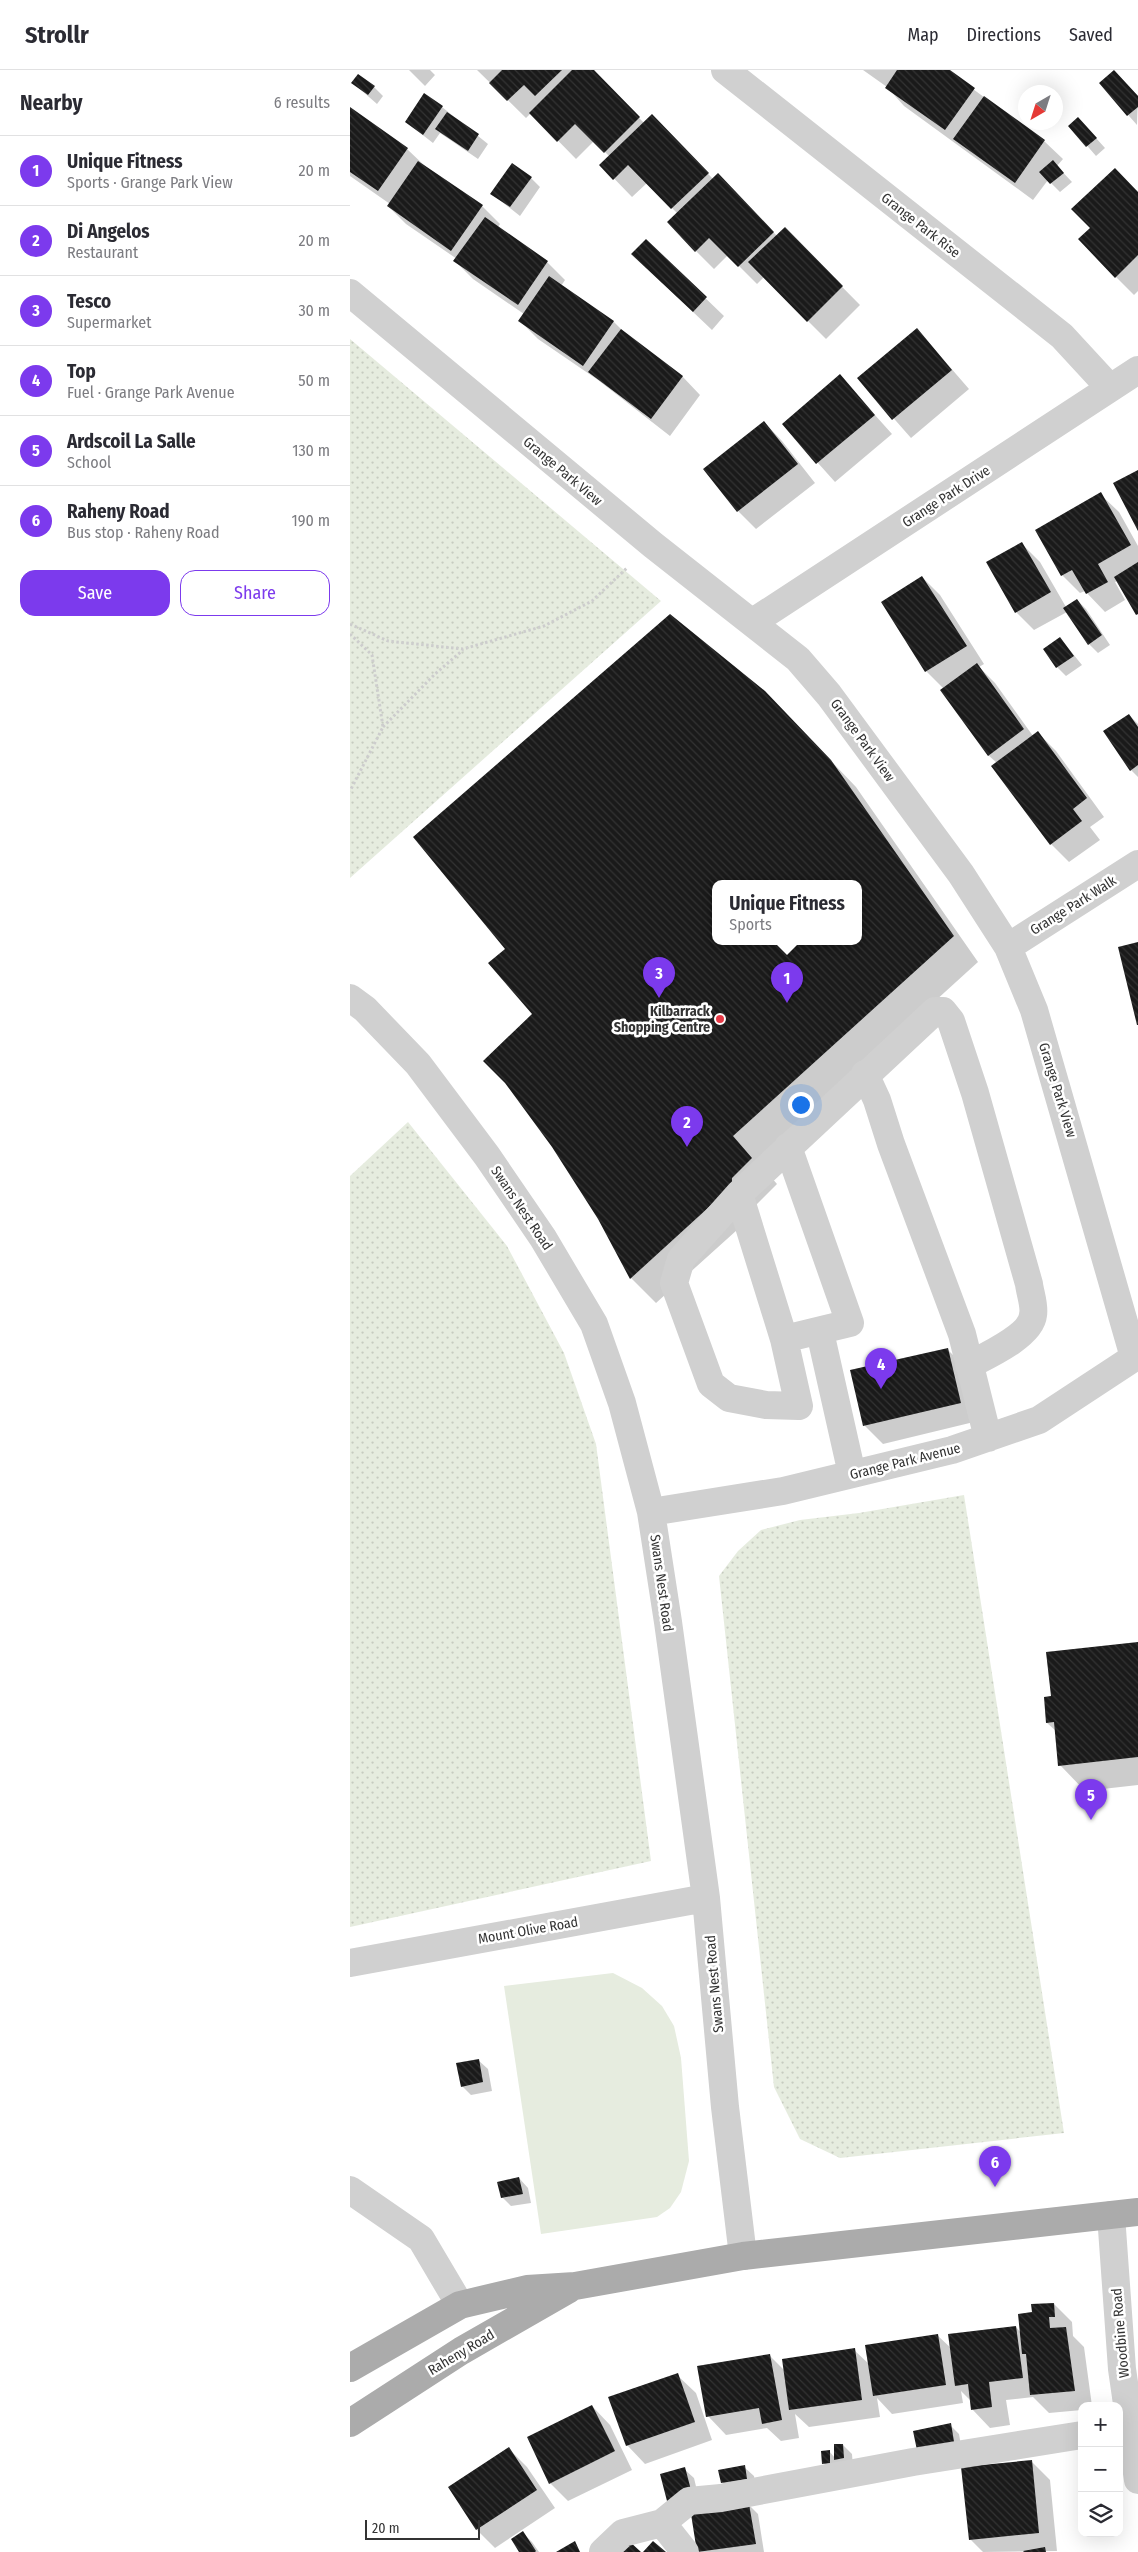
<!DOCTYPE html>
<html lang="en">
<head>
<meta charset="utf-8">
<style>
	:root { --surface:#fff; --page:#f2f2f3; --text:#2b2b33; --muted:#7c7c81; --line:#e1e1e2; --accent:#7c3aed }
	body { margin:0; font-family:"Fira Sans Condensed",sans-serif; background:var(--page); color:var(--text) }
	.controls { position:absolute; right:15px; bottom:15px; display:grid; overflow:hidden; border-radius:10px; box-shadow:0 5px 20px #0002 }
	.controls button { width:45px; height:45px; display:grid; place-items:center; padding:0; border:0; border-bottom:1px solid var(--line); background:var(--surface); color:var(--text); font:25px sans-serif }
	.compass { position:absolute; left:668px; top:15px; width:45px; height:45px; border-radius:50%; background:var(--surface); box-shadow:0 5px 20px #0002; rotate:219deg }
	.scale { position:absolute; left:15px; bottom:12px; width:115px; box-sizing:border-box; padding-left:5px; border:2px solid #333; border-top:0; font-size:14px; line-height:18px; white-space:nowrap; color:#333; -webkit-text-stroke:4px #fff; paint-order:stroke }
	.you { position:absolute; left:450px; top:1034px; width:18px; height:18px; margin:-12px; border:4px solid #fff; border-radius:50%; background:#1a73e8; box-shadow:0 0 0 8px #1a73e833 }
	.badge { display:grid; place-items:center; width:32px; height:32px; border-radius:50%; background:var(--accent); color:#fff; font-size:16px; font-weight:700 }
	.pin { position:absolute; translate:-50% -41px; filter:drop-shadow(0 1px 2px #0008) }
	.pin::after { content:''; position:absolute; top:26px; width:18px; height:15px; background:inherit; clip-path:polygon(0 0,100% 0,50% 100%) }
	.popup { position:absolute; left:362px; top:810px; width:150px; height:65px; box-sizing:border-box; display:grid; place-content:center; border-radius:10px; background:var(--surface); filter:drop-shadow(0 1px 4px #0005); font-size:16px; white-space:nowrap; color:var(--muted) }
	.popup b { font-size:19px; color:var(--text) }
	.popup::after { content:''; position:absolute; left:50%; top:100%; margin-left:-10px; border:10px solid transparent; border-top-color:var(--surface) }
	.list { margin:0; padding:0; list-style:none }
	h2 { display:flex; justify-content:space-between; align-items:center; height:65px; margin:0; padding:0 20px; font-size:21px }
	h2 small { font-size:16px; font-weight:400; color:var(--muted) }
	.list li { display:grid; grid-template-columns:32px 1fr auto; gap:15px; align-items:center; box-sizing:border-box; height:70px; padding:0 20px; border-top:1px solid var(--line) }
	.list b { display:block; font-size:19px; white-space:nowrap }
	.list p { margin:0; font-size:16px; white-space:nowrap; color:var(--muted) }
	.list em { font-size:16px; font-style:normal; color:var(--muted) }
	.actions { display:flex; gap:10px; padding:15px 20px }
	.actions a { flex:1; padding:11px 0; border:1px solid var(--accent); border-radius:15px; text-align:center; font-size:18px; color:var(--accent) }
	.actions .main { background:var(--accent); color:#fff }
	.icon { flex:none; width:28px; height:28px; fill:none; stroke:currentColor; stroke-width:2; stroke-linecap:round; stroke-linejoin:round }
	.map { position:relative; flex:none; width:788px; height:2482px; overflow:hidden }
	header { display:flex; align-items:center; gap:30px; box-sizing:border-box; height:70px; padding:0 25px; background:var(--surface); border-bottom:1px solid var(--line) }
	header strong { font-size:24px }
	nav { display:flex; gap:28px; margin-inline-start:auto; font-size:18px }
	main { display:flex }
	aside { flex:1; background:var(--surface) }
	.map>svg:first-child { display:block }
</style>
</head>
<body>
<header>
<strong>Strollr</strong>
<nav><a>Map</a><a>Directions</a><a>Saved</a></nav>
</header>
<main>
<aside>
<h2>Nearby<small>6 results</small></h2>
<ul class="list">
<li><span class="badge">1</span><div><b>Unique Fitness</b><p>Sports · Grange Park View</p></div><em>20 m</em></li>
<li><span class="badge">2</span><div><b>Di Angelos</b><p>Restaurant</p></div><em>20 m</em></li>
<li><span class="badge">3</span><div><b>Tesco</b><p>Supermarket</p></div><em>30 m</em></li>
<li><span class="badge">4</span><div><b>Top</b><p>Fuel · Grange Park Avenue</p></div><em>50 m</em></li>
<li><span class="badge">5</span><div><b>Ardscoil La Salle</b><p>School</p></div><em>130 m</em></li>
<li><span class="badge">6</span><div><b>Raheny Road</b><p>Bus stop · Raheny Road</p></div><em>190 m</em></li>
</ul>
<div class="actions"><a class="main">Save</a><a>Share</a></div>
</aside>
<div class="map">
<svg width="788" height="2482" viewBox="0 0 788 2482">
	<defs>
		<pattern id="park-dots" width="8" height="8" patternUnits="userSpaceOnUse" patternTransform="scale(1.25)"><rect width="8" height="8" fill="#e6ecdf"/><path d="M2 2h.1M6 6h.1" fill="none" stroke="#c6cbc0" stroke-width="1.8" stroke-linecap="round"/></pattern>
		<pattern id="building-back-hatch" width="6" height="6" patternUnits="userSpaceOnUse" patternTransform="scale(1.25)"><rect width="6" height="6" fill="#1a1a1a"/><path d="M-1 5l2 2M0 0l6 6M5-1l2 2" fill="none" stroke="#333"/></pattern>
	</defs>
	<rect width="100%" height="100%" fill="#fff"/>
	<path fill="#e6ecdf" d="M263 1903 292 1918 312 1936 324 1956 331 1988 339 2091 331 2122 320 2138 307 2147 191 2164 154 1916Z"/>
	<path fill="url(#park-dots)" d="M0 269 311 531 0 808Z
		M58 1052 157 1176 214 1283 246 1374 301 1791 0 1857V1106Z
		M614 1425 714 2063 490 2088 450 2069 424 2017 369 1506 388 1481 411 1460 450 1450 509 1443Z"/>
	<path fill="#0003" fill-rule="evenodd" d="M59 0H80L85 5 75 16Z
		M127 0H242L294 53 320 64 363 109 386 123 427 166 435 159 510 235 476 269 414 207 407 214 378 185 364 199 346 181 328 144 297 113 282 127 251 95 260 87 244 71 226 89 181 43 176 48Z
		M513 0H597L694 71 713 89 707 96 722 112 710 122 698 110 683 130 554 36 537 17Z
		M765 1 788 26 787 55 750 13Z
		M3 13 24 17 33 26 27 34Z
		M92 37 138 74 128 89 90 63 83 73 56 52Z
		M0 39 57 79 76 97 132 136 150 154 148 157 197 192 215 210 211 216 263 251 275 263 332 306 350 325 320 366 248 310 188 269 170 251 174 244 123 209 105 191 107 189 56 154 38 136 40 134 0 106Z
		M720 56 737 58 755 78 746 86Z
		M181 108 190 117 170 146 142 124Z
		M788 123V221L784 225 766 207Z
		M296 171 374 246 362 260 301 202Z
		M567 259 619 319 561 368 509 309Z
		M490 306 542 364 485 412 433 354Z
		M414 352 432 371 465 413 406 459 388 441 355 400Z
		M750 424 769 442 788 476V545L767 511 765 512 775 530 755 542 735 521 730 523 712 505Z
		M672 474 690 492 716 537 727 530 736 539 760 575 748 583 739 574 717 542 684 560 666 542Z
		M572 507 590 525 634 594 629 597 645 613 683 666 688 663 706 681 754 747 740 757 750 770 719 792 701 774 643 696 647 693 638 685 594 619 576 601 532 532Z
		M710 568 732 595 716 606 707 597Z
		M415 622 506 717 628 892 408 1092 427 1114 407 1134V1142L306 1233 281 1208 184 944 156 879ZM366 814H508V872H366Z
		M779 645 788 654V707L781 700Z
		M597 1279 615 1297 628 1351 533 1374 515 1356 502 1301Z
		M788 1574V1715L735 1721 710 1695 706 1661 697 1653 702 1628Z
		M128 1990 138 1999 142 2021 121 2025 112 2016Z
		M169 2108 178 2118 181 2133 161 2136 152 2127Z
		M704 2234 722 2252 723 2266 734 2277 742 2336H732V2340L699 2343 683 2327 656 2330 660 2355 640 2358 622 2339 621 2331 611 2321 613 2333 542 2344 527 2328 530 2347 459 2357 445 2344 449 2368 431 2371 417 2358 376 2365 358 2346 419 2285 435 2301 504 2280 519 2294 587 2265 602 2279 666 2257 671 2263 683 2244Z
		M327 2305 346 2323 362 2370 295 2394 277 2375Z
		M242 2336 260 2355 282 2400 218 2431 200 2413Z
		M600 2355 609 2364 613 2387 578 2394Z
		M493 2375 502 2384 503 2397 483 2402 473 2393 479 2381 485 2388Z
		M158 2378 177 2397 205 2438 145 2478 127 2460 99 2418Z
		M681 2391 700 2410 707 2481 633 2482 621 2470Z
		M394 2397 404 2406 406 2418 381 2422 372 2413Z
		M334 2399 344 2408 350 2433 327 2439Z
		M399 2435 408 2444 414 2482H349L342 2445Z
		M173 2463 182 2472 189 2482H171Z"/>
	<path fill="url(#building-back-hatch)" fill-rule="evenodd" d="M152 0H212L185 26 174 15 157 31 139 13Z
		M222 0H244L290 47 254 83 225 54 207 72 179 43Z
		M547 0H600L625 18 595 60 535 18Z
		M764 0 788 26V37L777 46 749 13Z
		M8 4 25 16 18 25 1 13Z
		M74 23 93 36 73 65 55 52Z
		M634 26 695 70 665 113 603 69Z
		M0 37 58 78 28 121 0 102Z
		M97 42 129 64 118 81 85 59Z
		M302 44 359 103 321 139 278 95 263 110 249 95Z
		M728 47 747 68 736 77 718 56Z
		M703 90 714 103 700 114 689 102Z
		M68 91 133 135 101 181 37 136Z
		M162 93 182 107 160 137 140 124Z
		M765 98 788 122V185L765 208 728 169 740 158 721 139Z
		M368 103 424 162 388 197 359 168 345 182 317 152Z
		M135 147 198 191 168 235 103 191Z
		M435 157 493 216 457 252 398 192Z
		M296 169 357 227 343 242 281 184Z
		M199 206 264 251 233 296 168 251Z
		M567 258 602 300 542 350 507 308Z
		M271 259 333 306 301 349 238 302Z
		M490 304 525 345 466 394 432 354Z
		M414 351 448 394 387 442 353 399Z
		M788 400V461L763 413Z
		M751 422 781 475 748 494 758 512 736 524 722 500 711 506 685 460Z
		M672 472 701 522 665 543 636 492Z
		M788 492V544L786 545 764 507Z
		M572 506 617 576 575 602 531 532Z
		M727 529 752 565 738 575 713 538Z
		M320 544 415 621 481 690 604 866 383 1066 402 1088 382 1108V1116L280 1209 248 1149 202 1077 155 1013 133 991 182 944 138 893 155 879 63 767ZM366 814H508V872H366Z
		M710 567 724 586 706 598 693 579Z
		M627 593 674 659 638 686 590 620Z
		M779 644 788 657V695L780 701 753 661Z
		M688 661 737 728 723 739 732 751 700 775 641 696Z
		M788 872V955H787L768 877Z
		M598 1278 611 1333 513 1356 500 1300Z
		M788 1572V1687L708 1696 704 1652 696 1653 694 1627 701 1626 696 1582Z
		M129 1989 133 2012 111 2017 106 1993Z
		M169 2107 173 2124 151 2128 147 2112Z
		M704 2233 705 2247H699L700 2258 716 2257 725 2321 680 2325 676 2284H672L668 2244 682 2242 681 2234Z
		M666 2256 673 2308 639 2312 642 2337 621 2340 618 2314 605 2316 598 2264Z
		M588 2264 596 2315 523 2326 515 2275Z
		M505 2278 512 2330 439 2340 432 2289Z
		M420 2284 432 2350 412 2354 409 2338 356 2347 347 2296Z
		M328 2303 345 2352 276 2376 258 2327Z
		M242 2335 265 2381 199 2414 177 2367Z
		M601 2353 605 2378 568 2385 563 2361Z
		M484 2374H493L494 2388 484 2390Z
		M159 2377 187 2420 126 2460 98 2417Z
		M480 2380V2393L472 2394 471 2381Z
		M682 2390 689 2463 619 2470 611 2397Z
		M395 2395 397 2409 371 2413 368 2400Z
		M335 2397 342 2424 317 2431 310 2404Z
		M399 2434 406 2474 347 2482 341 2444Z
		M173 2461 186 2481 185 2482H169L161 2469Z
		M225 2471 230 2482H206Z
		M279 2471 291 2482H269Z
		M303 2471 316 2482H293Z
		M695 2477 696 2482H674L673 2481Z"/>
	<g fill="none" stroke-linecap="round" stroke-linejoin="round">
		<path stroke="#cdcdcd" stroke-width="3" stroke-dasharray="2.5 2.5" stroke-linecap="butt" d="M0 554 38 571 113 579 194 556 242 531 278 497
			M0 564 22 585 33 657 0 721
			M33 657 85 604 113 580"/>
		<path stroke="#d0d0d0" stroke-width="28" d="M375 0 712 266 760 318
			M0 223 303 475 448 589 479 625 611 804 658 877 684 940 784 1287
			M403 552 788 300
			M658 877 788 794
			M0 928 15 939 68 994 137 1086 193 1168 244 1254 272 1333 301 1442 318 1552 356 1828 375 2037 393 2186
			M515 1004 527 1030 541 1074 612 1264 638 1368
			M389 1124 434 1269 500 1253 438 1077
			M470 1262 502 1404
			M434 1269 449 1336 416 1335 379 1328 361 1314 324 1213 331 1189 389 1124 585 941H593L601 951 625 1023 679 1214C680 1223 685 1236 683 1245 681 1266 636 1286 619 1295
			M301 1442 433 1421 602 1380 689 1350 788 1285
			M0 1893 356 1828
			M0 2120 71 2169 110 2235
			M761 2145 772 2299 788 2410
			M312 2453 335 2482
			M253 2482 273 2463 312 2453 339 2431 371 2428 563 2392 732 2365"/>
		<path stroke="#ababab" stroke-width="28" d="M0 2298 110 2235 177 2219 225 2216 393 2186 788 2142
			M0 2353 111 2281 219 2219"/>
	</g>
	<circle fill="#e63946" stroke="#fff" stroke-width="2" cx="370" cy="949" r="5"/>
	<g text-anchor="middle" stroke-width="5" stroke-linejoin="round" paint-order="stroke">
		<g font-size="14" fill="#333" stroke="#fff">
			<text transform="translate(571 155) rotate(38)" y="5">Grange Park Rise</text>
			<text transform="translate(213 401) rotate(40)" y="5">Grange Park View</text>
			<text transform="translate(596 426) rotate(-33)" y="5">Grange Park Drive</text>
			<text transform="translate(513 670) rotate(54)" y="5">Grange Park View</text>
			<text transform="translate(723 835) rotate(-32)" y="5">Grange Park Walk</text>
			<text transform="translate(708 1020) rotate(73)" y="5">Grange Park View</text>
			<text transform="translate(172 1138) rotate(56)" y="5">Swans Nest Road</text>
			<text transform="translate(555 1391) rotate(-14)" y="5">Grange Park Avenue</text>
			<text transform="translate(312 1513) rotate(82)" y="5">Swans Nest Road</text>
			<text transform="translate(178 1860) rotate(-10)" y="5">Mount Olive Road</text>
			<text transform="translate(364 1914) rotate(-95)" y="5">Swans Nest Road</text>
			<text transform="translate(770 2263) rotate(-95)" y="5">Woodbine Road</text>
			<text transform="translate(111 2282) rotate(-31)" y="5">Raheny Road</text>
		</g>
		<g font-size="14" font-weight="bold" fill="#333" stroke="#fff" text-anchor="end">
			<text x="360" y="946">Kilbarrack<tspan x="360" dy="16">Shopping Centre</tspan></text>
		</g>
	</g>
</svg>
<div class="controls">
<button>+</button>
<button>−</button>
<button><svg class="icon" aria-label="layers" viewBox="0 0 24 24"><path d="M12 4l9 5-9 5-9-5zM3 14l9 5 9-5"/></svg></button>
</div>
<svg class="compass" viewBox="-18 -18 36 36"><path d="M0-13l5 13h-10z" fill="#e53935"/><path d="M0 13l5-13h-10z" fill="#7c7c81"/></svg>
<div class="scale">20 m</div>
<div class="you"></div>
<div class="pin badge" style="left:437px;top:933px">1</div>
<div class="popup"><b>Unique Fitness</b>Sports</div>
<div class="pin badge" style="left:337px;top:1077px">2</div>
<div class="pin badge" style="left:309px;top:928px">3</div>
<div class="pin badge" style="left:531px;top:1319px">4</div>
<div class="pin badge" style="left:741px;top:1750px">5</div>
<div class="pin badge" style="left:645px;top:2117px">6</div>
</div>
</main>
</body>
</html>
